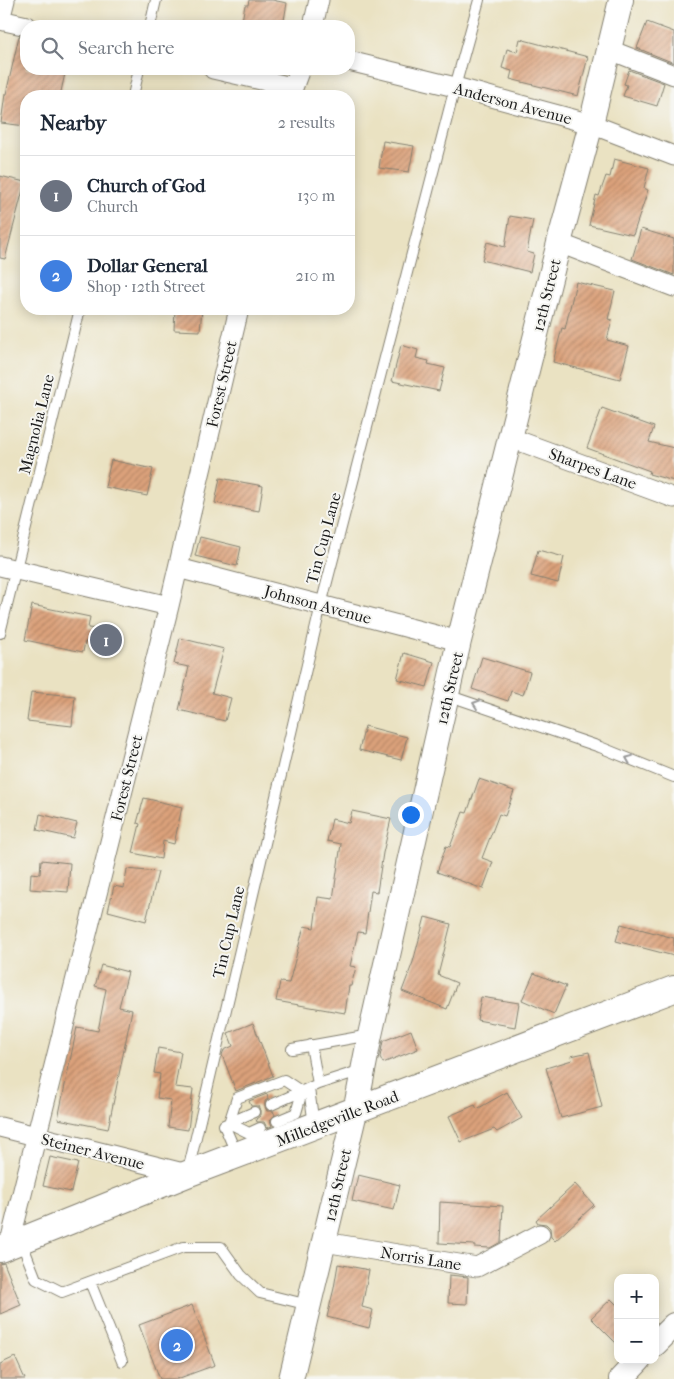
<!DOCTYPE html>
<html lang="en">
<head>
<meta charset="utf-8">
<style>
	:root { --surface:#fff; --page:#f2f2f3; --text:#1f2937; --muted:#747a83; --line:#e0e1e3; --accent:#db2777 }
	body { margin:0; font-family:"IM FELL French Canon",serif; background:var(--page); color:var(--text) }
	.controls { position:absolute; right:15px; bottom:15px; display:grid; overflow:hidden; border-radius:10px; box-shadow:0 2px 12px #0003 }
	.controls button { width:45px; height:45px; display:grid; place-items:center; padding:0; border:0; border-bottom:1px solid var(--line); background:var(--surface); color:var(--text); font:25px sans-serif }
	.you { position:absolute; left:410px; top:814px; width:18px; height:18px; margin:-12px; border:4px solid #fff; border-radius:50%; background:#1a73e8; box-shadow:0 0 0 8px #1a73e833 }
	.badge { display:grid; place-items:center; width:32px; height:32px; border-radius:50%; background:var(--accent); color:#fff; font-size:16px; font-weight:700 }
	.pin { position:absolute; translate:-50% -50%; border:2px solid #fff; box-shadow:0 1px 5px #0006 }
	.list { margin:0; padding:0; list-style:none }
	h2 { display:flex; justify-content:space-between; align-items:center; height:65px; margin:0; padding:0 20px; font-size:21px }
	h2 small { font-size:16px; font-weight:400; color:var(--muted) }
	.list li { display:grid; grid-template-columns:32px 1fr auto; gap:15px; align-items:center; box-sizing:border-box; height:80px; padding:0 20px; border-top:1px solid var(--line) }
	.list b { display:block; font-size:19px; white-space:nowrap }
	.list p { margin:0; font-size:16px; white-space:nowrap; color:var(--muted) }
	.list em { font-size:16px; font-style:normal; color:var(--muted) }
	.icon { flex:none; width:28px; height:28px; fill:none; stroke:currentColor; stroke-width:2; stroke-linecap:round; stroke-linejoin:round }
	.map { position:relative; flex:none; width:674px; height:1379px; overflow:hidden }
	.search { position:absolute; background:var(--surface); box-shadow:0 2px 12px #0003; left:20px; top:20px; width:335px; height:55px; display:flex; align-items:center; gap:12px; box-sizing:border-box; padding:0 18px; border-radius:20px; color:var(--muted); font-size:19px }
	.panel { position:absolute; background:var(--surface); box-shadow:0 2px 12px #0003; left:20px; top:90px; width:335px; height:225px; border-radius:20px }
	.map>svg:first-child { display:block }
</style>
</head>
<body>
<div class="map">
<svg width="674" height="1379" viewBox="0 0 674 1379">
	<defs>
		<pattern id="building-hatch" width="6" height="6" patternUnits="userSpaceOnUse" patternTransform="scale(1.25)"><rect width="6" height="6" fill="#dca27b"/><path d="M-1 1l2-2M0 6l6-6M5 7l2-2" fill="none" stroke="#b28364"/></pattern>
	</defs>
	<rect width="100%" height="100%" fill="#f6f6f2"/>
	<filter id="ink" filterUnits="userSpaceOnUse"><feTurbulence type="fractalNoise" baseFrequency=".02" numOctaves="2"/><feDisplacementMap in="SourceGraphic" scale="10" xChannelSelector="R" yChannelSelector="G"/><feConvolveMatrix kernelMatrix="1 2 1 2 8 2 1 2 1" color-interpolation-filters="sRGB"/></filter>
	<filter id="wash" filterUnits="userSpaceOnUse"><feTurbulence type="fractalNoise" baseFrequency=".0096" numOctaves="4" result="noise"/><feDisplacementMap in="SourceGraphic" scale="20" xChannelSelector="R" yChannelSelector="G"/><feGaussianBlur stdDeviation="1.12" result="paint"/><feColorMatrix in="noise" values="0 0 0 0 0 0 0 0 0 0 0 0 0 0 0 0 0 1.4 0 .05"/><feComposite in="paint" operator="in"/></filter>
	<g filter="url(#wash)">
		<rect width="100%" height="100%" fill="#eae2c2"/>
		<g id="blocks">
			<path fill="url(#building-hatch)" d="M249 0H272L287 3 283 26H241L245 5H248Z
				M647 22 674 32V63L637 48Z
				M19 36 26 37V69H66L60 96H26V126L1 123 5 94H6Z
				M520 39 588 57 578 96 510 79 512 71 502 68 507 49 517 52Z
				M629 70 664 83 657 106 623 96 627 85 624 84Z
				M383 141 414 146 409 172 379 168Z
				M614 159 649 168 644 188 648 190 633 235 589 225 596 195 599 196 606 176 610 177Z
				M0 176 25 182 5 259 0 258Z
				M510 216 533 220 527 252 534 254 530 272 482 260 487 242 505 247Z
				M641 229 674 239V275L632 259Z
				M576 282 615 291 608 319 612 320 607 340 629 346 620 379 553 362 562 328 565 329Z
				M175 309H202L200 331 174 330Z
				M401 345 418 350 416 358 429 361 428 364 445 368 439 391 392 381Z
				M602 408 654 427 649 442 674 448V481L649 474 650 471 587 448Z
				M111 460 153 469 147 496 105 487Z
				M220 478 263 486 259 511 215 503Z
				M200 537 241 547 237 566 195 556Z
				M538 550 564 557 558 583 531 576Z
				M32 605 90 617 88 628 96 629 93 643 85 642 83 652 25 640Z
				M180 638 224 649 212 693 231 698 225 721 179 710 189 667 174 664Z
				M404 653 434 662 427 687 397 679Z
				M482 657 530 672 523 695 511 691 508 701 472 689Z
				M31 692 75 696 72 726 27 721Z
				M365 726 407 737 401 760 359 750Z
				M479 779 514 791 505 816 499 814 482 858 493 862 483 889 437 872 446 846 450 847 463 812 467 813Z
				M144 798 182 807 174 844 163 841 161 859 133 853 140 824 137 823Z
				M352 811 391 819 383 853 377 892 371 891 365 933 358 932 350 966 356 967 351 986H349L345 1013 276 1001 280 982 289 983 304 926 314 928 318 897 333 899 341 844 327 841 332 819 349 823Z
				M40 814 77 823 73 838 37 830Z
				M41 860 70 863 68 892 30 889 31 873 40 874Z
				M127 869 158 872 146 921 108 911 114 886 124 888Z
				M425 917 451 924 438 975 457 983 447 1009 402 991 413 962Z
				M621 924 674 938V956L616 941Z
				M101 965 128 972 119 1007 132 1010 108 1129 58 1119 77 1027 98 1031 106 989 95 986Z
				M534 973 566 986 554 1014 522 1000Z
				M481 997 519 1003 515 1027 477 1020Z
				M253 1023 273 1076 236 1091 222 1055 224 1050 233 1046 228 1033Z
				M411 1030 418 1049 383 1063 380 1057 383 1041Z
				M158 1048 181 1052 175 1087 193 1089 188 1130 168 1127 171 1100 157 1098 160 1074 154 1073Z
				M589 1052 602 1107 561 1118 546 1068 572 1060 571 1056Z
				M507 1092 522 1118 497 1132 494 1129 461 1142 449 1116 475 1105 477 1109Z
				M267 1094 268 1099 265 1101V1107L267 1111H273L275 1115 270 1120 272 1126 267 1128 264 1122H257L256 1119 260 1116V1110L258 1106H251L249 1101Z
				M50 1157 78 1163 71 1192 43 1186Z
				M358 1175 400 1185 394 1210 352 1201Z
				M575 1184 594 1205 555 1241 551 1237 550 1228 546 1224 538 1223 536 1220Z
				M440 1202 503 1206 501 1242 490 1248 474 1247V1245L439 1243Z
				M4 1263 21 1305 0 1314V1264Z
				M338 1264 369 1270 362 1307 373 1310 369 1328 327 1317 334 1288Z
				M449 1275 468 1277 467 1304 448 1303Z
				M611 1299 618 1306V1345L591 1318Z
				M192 1305 215 1365 177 1379H160L139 1325Z
				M15 1357 25 1379H0V1364Z"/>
		</g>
	</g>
	<g filter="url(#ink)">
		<use href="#blocks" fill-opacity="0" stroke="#837f6f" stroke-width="1"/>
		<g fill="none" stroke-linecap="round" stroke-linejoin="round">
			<g stroke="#837f6f" stroke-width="12">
				<path id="service" d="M150 26 156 0
					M133 96 139 69
					M0 633 80 309
					M447 695 600 747 674 777
					M311 1045 318 1084
					M292 1049 370 1035
					M309 1089 314 1125
					M271 1105 318 1084 362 1070
					M277 1121 296 1113 302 1092
					M229 1123 237 1098 284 1080 302 1092
					M229 1123 249 1133 260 1128
					M237 1155 224 1125 254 1112
					M188 1171 321 605 455 87 479 0
					M21 1241 36 1279 62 1292 183 1247H221L241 1275 260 1293 309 1305
					M90 1282 122 1361"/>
			</g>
			<g stroke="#837f6f" stroke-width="21">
				<path id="minor" d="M0 20 27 26
					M0 20 5 0
					M313 26 319 0
					M610 50 674 75
					M349 61 455 87 591 124 674 156
					M213 69 292 87
					M290 96 300 69
					M559 243 674 287
					M511 438 674 498
					M0 566 169 606
					M178 568 459 641
					M0 1127 187 1174
					M324 1242 477 1267 540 1234
					M9 1246 169 606 239 309"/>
			</g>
			<g stroke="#837f6f" stroke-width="26">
				<path id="tertiary" d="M655 1344 674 1325
					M291 1379 355 1112 370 1035 459 641 559 243 591 124 621 0
					M621 1379 639 1360"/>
			</g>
			<g stroke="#837f6f" stroke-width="28">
				<path id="secondary" d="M0 1249 187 1174 674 989"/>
			</g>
			<use href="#service" stroke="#fff" stroke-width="10"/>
			<use href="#minor" stroke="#fff" stroke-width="19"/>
			<use href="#tertiary" stroke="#fff" stroke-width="24"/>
			<use href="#secondary" stroke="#fff" stroke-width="26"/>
		</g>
		<defs><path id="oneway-chevron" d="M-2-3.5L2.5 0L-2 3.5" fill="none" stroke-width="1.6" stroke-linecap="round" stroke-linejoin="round" transform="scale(1.25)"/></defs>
		<g stroke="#999">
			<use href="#oneway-chevron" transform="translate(476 704) rotate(-161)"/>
			<use href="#oneway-chevron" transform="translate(629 759) rotate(-158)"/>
		</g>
	</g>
	<g text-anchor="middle" stroke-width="4" stroke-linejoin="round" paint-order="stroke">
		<g font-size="16" fill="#1c1c1c" stroke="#f6f6f2">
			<text transform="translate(513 103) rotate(15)" y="6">Anderson Avenue</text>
			<text transform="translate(546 295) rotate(-76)" y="6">12th Street</text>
			<text transform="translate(221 384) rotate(-77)" y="6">Forest Street</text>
			<text transform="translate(36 424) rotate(-76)" y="6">Magnolia Lane</text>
			<text transform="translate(593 468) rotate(20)" y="6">Sharpes Lane</text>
			<text transform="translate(323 538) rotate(-75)" y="6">Tin Cup Lane</text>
			<text transform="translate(318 604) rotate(15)" y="6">Johnson Avenue</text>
			<text transform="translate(449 688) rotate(-77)" y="6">12th Street</text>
			<text transform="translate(126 778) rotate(-76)" y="6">Forest Street</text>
			<text transform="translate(228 932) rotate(-77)" y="6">Tin Cup Lane</text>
			<text transform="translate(337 1118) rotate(-21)" y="6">Milledgeville Road</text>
			<text transform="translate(93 1151) rotate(14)" y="6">Steiner Avenue</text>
			<text transform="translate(337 1185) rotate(-77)" y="6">12th Street</text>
			<text transform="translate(421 1258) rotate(9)" y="6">Norris Lane</text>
		</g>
	</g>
</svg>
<div class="controls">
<button>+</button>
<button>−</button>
</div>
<div class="you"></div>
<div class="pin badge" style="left:106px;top:640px;background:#6b7280">1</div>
<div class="pin badge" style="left:177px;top:1345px;background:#3f7fe0">2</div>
<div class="search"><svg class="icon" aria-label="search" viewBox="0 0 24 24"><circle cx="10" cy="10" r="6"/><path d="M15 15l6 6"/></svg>Search here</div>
<section class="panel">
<h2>Nearby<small>2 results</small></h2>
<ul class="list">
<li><span class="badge" style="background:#6b7280">1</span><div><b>Church of God</b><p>Church</p></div><em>130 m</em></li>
<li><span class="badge" style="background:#3f7fe0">2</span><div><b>Dollar General</b><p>Shop · 12th Street</p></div><em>210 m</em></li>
</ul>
</section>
</div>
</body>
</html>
